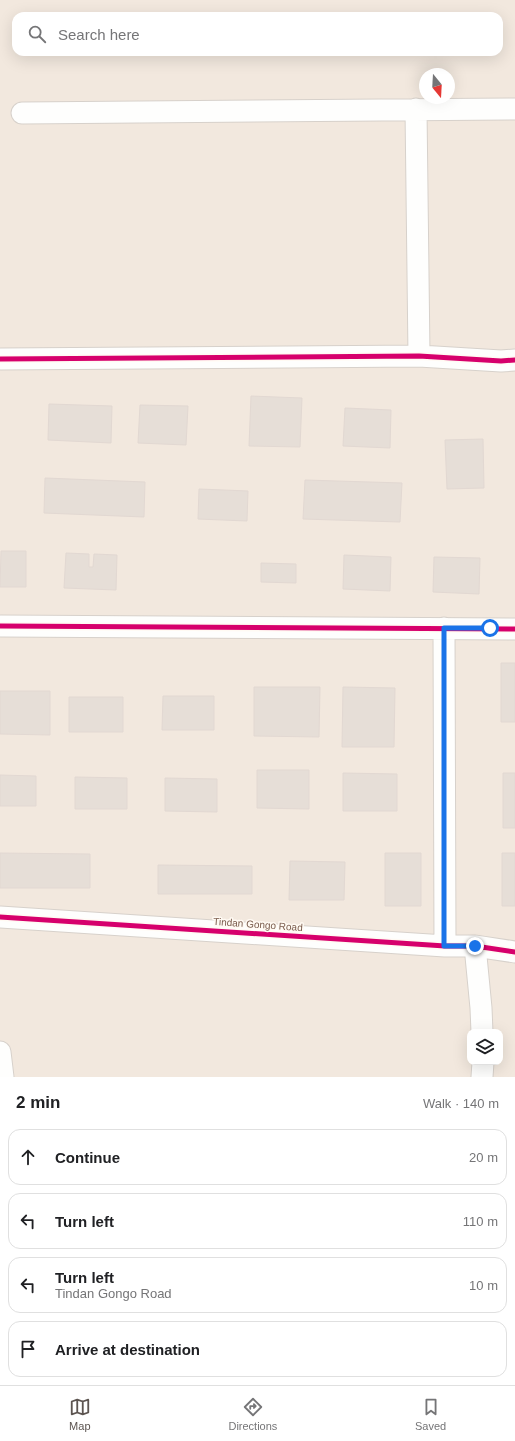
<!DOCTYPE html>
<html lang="en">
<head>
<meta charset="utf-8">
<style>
	:root { --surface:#fff; --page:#f6f6f6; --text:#202124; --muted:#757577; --line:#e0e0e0; --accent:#5c5450 }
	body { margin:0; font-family:Helvetica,sans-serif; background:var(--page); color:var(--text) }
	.controls { position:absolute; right:12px; bottom:12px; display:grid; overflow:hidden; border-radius:8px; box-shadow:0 4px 16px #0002 }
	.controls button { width:36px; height:36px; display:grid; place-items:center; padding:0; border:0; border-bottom:1px solid var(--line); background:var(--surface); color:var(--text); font:20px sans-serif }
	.compass { position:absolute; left:419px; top:68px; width:36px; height:36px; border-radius:50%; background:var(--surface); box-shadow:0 4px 16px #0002; rotate:162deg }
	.stop { position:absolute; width:12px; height:12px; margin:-9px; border:3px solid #1a73e8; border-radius:50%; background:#fff }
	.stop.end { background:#1a73e8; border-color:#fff; box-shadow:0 1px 4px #0008 }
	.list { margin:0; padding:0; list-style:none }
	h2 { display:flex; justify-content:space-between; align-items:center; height:52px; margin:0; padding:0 16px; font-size:17px }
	h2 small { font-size:13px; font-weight:400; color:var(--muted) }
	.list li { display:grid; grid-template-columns:26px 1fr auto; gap:12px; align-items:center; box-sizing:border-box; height:56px; margin:0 8px 8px; padding:0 8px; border:1px solid var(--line); border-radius:12px }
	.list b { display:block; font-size:15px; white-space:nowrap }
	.list p { margin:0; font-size:13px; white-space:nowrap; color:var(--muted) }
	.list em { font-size:13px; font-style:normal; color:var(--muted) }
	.icon { flex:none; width:22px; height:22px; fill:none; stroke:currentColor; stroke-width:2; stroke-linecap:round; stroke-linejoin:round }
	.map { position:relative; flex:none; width:515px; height:1077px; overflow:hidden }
	.search { position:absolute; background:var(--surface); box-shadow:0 4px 16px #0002; left:12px; right:12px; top:12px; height:44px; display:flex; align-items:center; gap:10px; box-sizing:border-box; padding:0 14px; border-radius:12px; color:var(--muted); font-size:15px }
	.sheet { height:308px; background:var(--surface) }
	nav { display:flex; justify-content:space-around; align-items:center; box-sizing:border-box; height:56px; border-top:1px solid var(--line); background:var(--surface); font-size:11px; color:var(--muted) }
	nav a { display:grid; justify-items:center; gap:2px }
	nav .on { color:var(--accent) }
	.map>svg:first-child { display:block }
</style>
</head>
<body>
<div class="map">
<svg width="515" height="1077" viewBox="0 0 515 1077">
	<rect width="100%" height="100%" fill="#f9f5f0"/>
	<path fill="#f2e8de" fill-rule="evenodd" d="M0 0H515V1077H0ZM16 16H499V52H16ZM425 74H449V98H425ZM470 1032H500V1062H470Z"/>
	<path fill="#e6ded7" stroke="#e2d8d2" d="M251 396 302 398 300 447 249 446Z
		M49 404 112 406 111 443 48 440Z
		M140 405 188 406 186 445 138 443Z
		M345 408 391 410 390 448 343 446Z
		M483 439 484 488 447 489 445 440Z
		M45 478 145 482 144 517 44 513Z
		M305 480 402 483 400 522 303 519Z
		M199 489 248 491 247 521 198 519Z
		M1 551H26V587H0Z
		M66 553 89 554V567H93L94 554 117 555 116 590 64 588Z
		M344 555 391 557 390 591 343 589Z
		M434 557 480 558 479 594 433 592Z
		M261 563 296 564V583L261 582Z
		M501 663H515V722H501Z
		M254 687H320L319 737 254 736Z
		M343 687 395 688 394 747H342Z
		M0 691H50V735L0 734Z
		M163 696H214V730H162Z
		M69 697H123V732H69Z
		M257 770H309V809L257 808Z
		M343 773 397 774V811H343Z
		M503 773H515V828H503Z
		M0 775 36 776V806H0Z
		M75 777 127 778V809H75Z
		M165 778 217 779V812L165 811Z
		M0 853 90 854V888H0Z
		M385 853H421V906H385Z
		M502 853H515V906H502Z
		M290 861 345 862 344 900H289Z
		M158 865 252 866V894H158Z"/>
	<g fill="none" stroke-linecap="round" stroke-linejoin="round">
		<g stroke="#d7d1cb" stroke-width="23">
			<path id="minor" d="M416 109 419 356
				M22 113 515 109
				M0 359 419 356 501 361 515 360
				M0 626 515 629
				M444 628 445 946
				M0 917 445 946H475L515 952
				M475 946 481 1008 482 1032
				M0 1052 3 1077
				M482 1077 483 1062"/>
		</g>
		<use href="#minor" stroke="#fefefd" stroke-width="21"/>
		<g stroke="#fffaf3" stroke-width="8">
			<path id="cycleway" d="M0 359 419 356 501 361 515 360
				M0 626 515 629
				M0 917 445 946H475L515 952"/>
		</g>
		<use href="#cycleway" stroke="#d6006c" stroke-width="5"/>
	</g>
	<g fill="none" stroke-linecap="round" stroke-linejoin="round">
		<path stroke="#1a73e8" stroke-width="5" d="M475 946H444V628H490"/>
	</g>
	<g text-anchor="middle" stroke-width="3" stroke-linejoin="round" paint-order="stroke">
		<g font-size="10" fill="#7a5c4d" stroke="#fffaf3">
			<text transform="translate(258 924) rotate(4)" y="4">Tindan Gongo Road</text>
		</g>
	</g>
</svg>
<div class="controls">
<button><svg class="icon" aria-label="layers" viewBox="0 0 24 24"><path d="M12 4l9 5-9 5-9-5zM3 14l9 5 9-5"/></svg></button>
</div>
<svg class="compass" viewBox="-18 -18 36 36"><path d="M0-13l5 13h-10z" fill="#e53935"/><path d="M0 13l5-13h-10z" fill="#757577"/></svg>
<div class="stop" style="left:490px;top:628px"></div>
<div class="stop end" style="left:475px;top:946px"></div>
<div class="search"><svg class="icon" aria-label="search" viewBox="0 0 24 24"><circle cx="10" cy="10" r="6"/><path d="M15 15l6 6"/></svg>Search here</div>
</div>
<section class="sheet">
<h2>2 min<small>Walk · 140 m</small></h2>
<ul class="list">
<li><svg class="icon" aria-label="ahead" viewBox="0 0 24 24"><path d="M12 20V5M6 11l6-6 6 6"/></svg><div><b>Continue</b></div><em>20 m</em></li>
<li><svg class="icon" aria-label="left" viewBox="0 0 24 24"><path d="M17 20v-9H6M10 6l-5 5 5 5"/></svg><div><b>Turn left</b></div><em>110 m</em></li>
<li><svg class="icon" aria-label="left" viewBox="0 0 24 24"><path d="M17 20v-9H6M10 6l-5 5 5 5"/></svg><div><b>Turn left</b><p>Tindan Gongo Road</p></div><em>10 m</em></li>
<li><svg class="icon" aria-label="arrive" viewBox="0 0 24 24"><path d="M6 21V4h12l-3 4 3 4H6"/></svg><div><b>Arrive at destination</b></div></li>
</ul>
</section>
<nav>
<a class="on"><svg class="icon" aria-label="map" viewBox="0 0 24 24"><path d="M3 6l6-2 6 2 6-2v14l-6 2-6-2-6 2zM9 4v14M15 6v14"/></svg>Map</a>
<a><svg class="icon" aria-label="directions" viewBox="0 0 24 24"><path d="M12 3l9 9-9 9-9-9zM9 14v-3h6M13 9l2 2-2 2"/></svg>Directions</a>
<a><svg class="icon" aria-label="saved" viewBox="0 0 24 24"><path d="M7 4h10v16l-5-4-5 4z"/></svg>Saved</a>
</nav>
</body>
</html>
